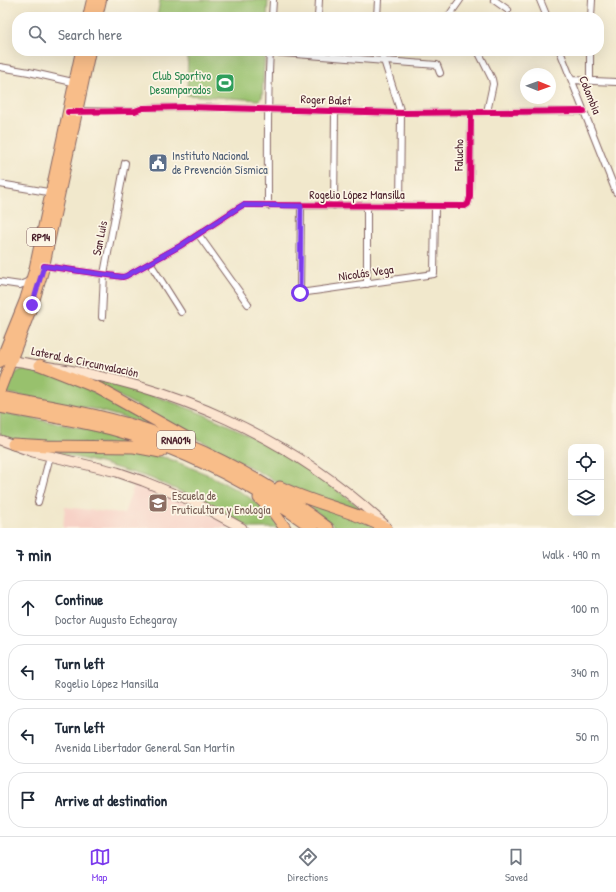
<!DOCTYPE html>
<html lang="en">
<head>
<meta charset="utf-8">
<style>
	:root { --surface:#fff; --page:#f2f2f3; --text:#1f2937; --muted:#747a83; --line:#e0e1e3; --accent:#7c3aed }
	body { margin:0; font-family:"Patrick Hand",sans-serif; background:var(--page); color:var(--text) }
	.controls { position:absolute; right:12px; bottom:12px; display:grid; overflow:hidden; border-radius:8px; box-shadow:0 4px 16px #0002 }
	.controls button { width:36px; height:36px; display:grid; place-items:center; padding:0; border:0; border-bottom:1px solid var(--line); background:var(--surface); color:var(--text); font:20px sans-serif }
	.compass { position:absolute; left:520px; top:68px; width:36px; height:36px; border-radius:50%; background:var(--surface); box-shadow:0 4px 16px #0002; rotate:91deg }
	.stop { position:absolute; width:12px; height:12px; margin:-9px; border:3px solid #7c3aed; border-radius:50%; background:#fff }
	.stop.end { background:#7c3aed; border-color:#fff; box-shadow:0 1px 4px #0008 }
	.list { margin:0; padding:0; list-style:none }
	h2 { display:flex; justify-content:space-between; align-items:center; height:52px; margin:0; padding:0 16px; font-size:17px }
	h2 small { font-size:13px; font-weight:400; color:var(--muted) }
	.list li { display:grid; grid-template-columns:26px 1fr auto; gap:12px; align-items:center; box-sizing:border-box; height:56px; margin:0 8px 8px; padding:0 8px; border:1px solid var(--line); border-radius:16px }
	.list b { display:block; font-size:15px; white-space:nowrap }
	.list p { margin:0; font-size:13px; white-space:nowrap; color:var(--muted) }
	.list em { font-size:13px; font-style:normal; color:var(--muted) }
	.icon { flex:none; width:22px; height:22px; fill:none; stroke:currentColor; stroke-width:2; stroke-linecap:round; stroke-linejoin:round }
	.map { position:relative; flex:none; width:616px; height:528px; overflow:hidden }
	.search { position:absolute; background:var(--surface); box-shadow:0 4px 16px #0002; left:12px; right:12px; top:12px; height:44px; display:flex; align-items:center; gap:10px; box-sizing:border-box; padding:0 14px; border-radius:16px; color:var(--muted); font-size:15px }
	.sheet { height:308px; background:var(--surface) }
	nav { display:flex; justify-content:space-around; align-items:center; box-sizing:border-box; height:56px; border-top:1px solid var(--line); background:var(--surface); font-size:11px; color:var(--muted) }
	nav a { display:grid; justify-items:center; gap:2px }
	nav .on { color:var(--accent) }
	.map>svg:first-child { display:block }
</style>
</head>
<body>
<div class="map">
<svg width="616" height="528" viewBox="0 0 616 528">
	<rect width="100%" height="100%" fill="#fcf5e5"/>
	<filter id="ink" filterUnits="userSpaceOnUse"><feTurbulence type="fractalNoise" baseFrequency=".025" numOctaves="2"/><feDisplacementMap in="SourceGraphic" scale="8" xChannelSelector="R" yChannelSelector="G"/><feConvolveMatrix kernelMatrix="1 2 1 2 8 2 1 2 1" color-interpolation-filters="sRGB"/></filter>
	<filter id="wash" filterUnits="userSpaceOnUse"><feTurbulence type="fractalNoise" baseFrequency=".012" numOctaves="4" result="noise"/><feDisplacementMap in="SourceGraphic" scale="16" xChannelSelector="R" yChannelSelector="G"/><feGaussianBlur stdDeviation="0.9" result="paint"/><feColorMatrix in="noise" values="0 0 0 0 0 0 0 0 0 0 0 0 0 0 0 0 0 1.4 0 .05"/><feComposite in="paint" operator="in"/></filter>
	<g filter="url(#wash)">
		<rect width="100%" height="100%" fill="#f1e8cc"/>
		<path fill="#f7d1c6" d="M135 482 181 500 235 528H63L65 507 124 514Z"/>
		<path fill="#98c16d" stroke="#71704c" d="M160 0H268L267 17H157Z
			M188 51H265L262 97 259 100 187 95Z
			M23 367 42 371 68 378 166 430 93 409 6 393C10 384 12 372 22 370Z
			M82 376C163 394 240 425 310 470 332 485 352 502 373 518L279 483Z
			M0 412 87 429 148 446 15 440 0 435Z
			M48 451 138 452 167 458 209 475 246 495 268 512 280 528H250L226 513 200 500 150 478 100 463Z
			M298 497 380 528H337Z"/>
	</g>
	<g filter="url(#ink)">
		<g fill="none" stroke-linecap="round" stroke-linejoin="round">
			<g stroke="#846563" stroke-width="8">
				<path id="street" d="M494 0 508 10
					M540 0 547 17
					M272 17 273 0
					M318 17 319 0
					M377 17 378 0
					M448 17 460 0
					M591 17 592 0
					M381 51 401 113 400 207
					M478 51 492 79 493 84 487 112
					M560 51 616 192
					M270 52 437 65 440 73
					M0 67 29 72 77 83
					M572 80 616 82
					M590 81V51
					M76 111H135L143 108 187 107 401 113 584 111
					M0 184 54 193
					M268 206C268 154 267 102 270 51
					M301 206 300 293 434 274 435 207
					M334 206 335 111
					M198 234 248 304
					M150 263 181 312
					M44 266 123 277 126 276 180 246 238 208 243 205 465 206 468 204 470 197 471 112
					M0 282 20 285 32 280
					M367 284V206
					M102 317 104 274 125 163
					M38 502 50 456"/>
			</g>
			<g stroke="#846563" stroke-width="11">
				<path id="secondary" d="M5 360C18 361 31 364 44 366 171 384 292 437 386 526
					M0 440 33 452 117 472 143 481 194 502 242 528"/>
			</g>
			<g stroke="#846563" stroke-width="12">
				<path id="primary" d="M88 17 92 0
					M97 17 101 0
					M0 362 25 300 34 271 81 51
					M0 390 34 301 43 271 90 51"/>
			</g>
			<g stroke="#846563" stroke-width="13">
				<path id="highway" d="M40 365 98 388 189 439
					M0 397C37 404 74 410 110 419 190 439 263 478 328 528
					M0 407C37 414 74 420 111 429 184 449 251 483 313 528
					M13 444 47 446 134 447 161 452
					M280 487C314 504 352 510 386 528
					M259 498 272 510 285 528"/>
			</g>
			<use href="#street" stroke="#fff" stroke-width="6"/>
			<use href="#secondary" stroke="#fce5d0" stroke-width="9"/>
			<use href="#primary" stroke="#f8bd89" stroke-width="10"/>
			<use href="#highway" stroke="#f8bd89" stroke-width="11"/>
			<g stroke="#fcf5e5" stroke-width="8">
				<path id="cycleway" d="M68 112 135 111 143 108 187 107 401 113 584 111
					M44 266 123 277 126 276 180 246 238 208 243 205 465 206 468 204 470 197 471 112"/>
			</g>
			<use href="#cycleway" stroke="#d6006c" stroke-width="6"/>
		</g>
	</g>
	<g fill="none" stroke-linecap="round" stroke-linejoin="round" filter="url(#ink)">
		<path stroke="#7c3aed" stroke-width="5" d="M32 305 44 266 122 277 126 276 180 246 238 208 243 205 301 206 300 293"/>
	</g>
	<defs>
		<g id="stadium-square" transform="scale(1)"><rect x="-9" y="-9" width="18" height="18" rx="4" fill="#2e9e5b" stroke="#fcf5e5"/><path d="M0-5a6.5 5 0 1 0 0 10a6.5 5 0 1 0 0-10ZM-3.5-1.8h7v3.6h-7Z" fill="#fff"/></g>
		<g id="civic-square" transform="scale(1)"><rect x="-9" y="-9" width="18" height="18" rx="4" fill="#5c6f8a" stroke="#fcf5e5"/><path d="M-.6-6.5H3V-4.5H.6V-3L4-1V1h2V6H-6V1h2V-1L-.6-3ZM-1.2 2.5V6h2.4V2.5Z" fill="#fff"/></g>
		<g id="university-square" transform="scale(1)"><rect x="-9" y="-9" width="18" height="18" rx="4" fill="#8d6e63" stroke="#fcf5e5"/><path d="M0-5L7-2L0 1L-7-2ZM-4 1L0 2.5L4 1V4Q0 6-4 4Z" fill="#fff"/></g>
	</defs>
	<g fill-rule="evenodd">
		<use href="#stadium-square" x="225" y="83"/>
		<use href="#civic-square" x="158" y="163"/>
		<use href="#university-square" x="158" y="503"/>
	</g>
	<g text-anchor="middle" stroke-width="3.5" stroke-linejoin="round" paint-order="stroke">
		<g fill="#fcf5e5" stroke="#7f5f63" stroke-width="1">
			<rect x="27" y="228" width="28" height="18" rx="3"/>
			<rect x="157" y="431" width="38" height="18" rx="3"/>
		</g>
		<g font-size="11" font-weight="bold" fill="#4a1f2b">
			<text x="41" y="241">RP14</text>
			<text x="176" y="444">RNA014</text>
		</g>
		<g font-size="12" fill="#27864d" stroke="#fcf5e5" text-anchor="end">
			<text x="211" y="80">Club Sportivo<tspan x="211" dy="14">Desamparados</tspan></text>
		</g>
		<g font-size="12" fill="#4a1f2b" stroke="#fcf5e5">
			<text transform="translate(590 95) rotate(68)" y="4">Colombia</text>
			<text transform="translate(326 100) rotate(2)" y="4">Roger Balet</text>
			<text transform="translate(459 155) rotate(-89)" y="4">Falucho</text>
			<text x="357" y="199">Rogelio López Mansilla</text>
			<text transform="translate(100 238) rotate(-79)" y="4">San Luis</text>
			<text transform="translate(366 273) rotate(-8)" y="4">Nicolás Vega</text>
			<text transform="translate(85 362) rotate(12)" y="4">Lateral de Circunvalación</text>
		</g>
		<g font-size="12" fill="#4e5e75" stroke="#fcf5e5" text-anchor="start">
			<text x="172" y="160">Instituto Nacional<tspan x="172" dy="14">de Prevención Sísmica</tspan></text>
		</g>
		<g font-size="12" fill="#785e54" stroke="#fcf5e5" text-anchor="start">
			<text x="172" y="500">Escuela de<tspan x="172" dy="14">Fruticultura y Enología</tspan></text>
		</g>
	</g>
</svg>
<div class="controls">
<button><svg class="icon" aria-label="locate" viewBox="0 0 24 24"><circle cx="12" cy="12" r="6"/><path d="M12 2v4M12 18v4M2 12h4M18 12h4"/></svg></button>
<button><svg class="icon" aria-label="layers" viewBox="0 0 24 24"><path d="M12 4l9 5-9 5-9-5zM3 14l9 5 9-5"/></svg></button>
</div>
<svg class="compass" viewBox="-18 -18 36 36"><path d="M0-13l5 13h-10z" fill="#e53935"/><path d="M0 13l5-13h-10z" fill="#747a83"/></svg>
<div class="stop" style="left:300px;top:293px"></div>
<div class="stop end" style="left:32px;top:305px"></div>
<div class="search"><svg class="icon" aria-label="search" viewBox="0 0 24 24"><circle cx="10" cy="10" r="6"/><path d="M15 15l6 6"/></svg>Search here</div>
</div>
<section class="sheet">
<h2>7 min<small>Walk · 490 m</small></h2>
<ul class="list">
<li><svg class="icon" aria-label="ahead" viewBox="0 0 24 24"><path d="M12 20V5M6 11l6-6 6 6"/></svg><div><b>Continue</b><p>Doctor Augusto Echegaray</p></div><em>100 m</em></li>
<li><svg class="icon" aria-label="left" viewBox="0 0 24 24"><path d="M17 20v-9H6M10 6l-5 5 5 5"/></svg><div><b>Turn left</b><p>Rogelio López Mansilla</p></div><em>340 m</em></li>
<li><svg class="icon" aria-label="left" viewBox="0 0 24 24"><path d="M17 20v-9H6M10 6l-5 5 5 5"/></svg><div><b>Turn left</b><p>Avenida Libertador General San Martín</p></div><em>50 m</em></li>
<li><svg class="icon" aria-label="arrive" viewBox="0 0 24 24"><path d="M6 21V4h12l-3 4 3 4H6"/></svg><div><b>Arrive at destination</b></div></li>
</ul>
</section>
<nav>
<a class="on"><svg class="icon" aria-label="map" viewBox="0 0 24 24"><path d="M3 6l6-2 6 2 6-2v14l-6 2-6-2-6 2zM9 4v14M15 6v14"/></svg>Map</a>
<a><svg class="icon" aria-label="directions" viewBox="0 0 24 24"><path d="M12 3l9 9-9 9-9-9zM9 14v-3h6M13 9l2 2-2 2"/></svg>Directions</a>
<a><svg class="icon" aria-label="saved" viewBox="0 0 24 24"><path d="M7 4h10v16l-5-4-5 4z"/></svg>Saved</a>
</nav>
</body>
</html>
